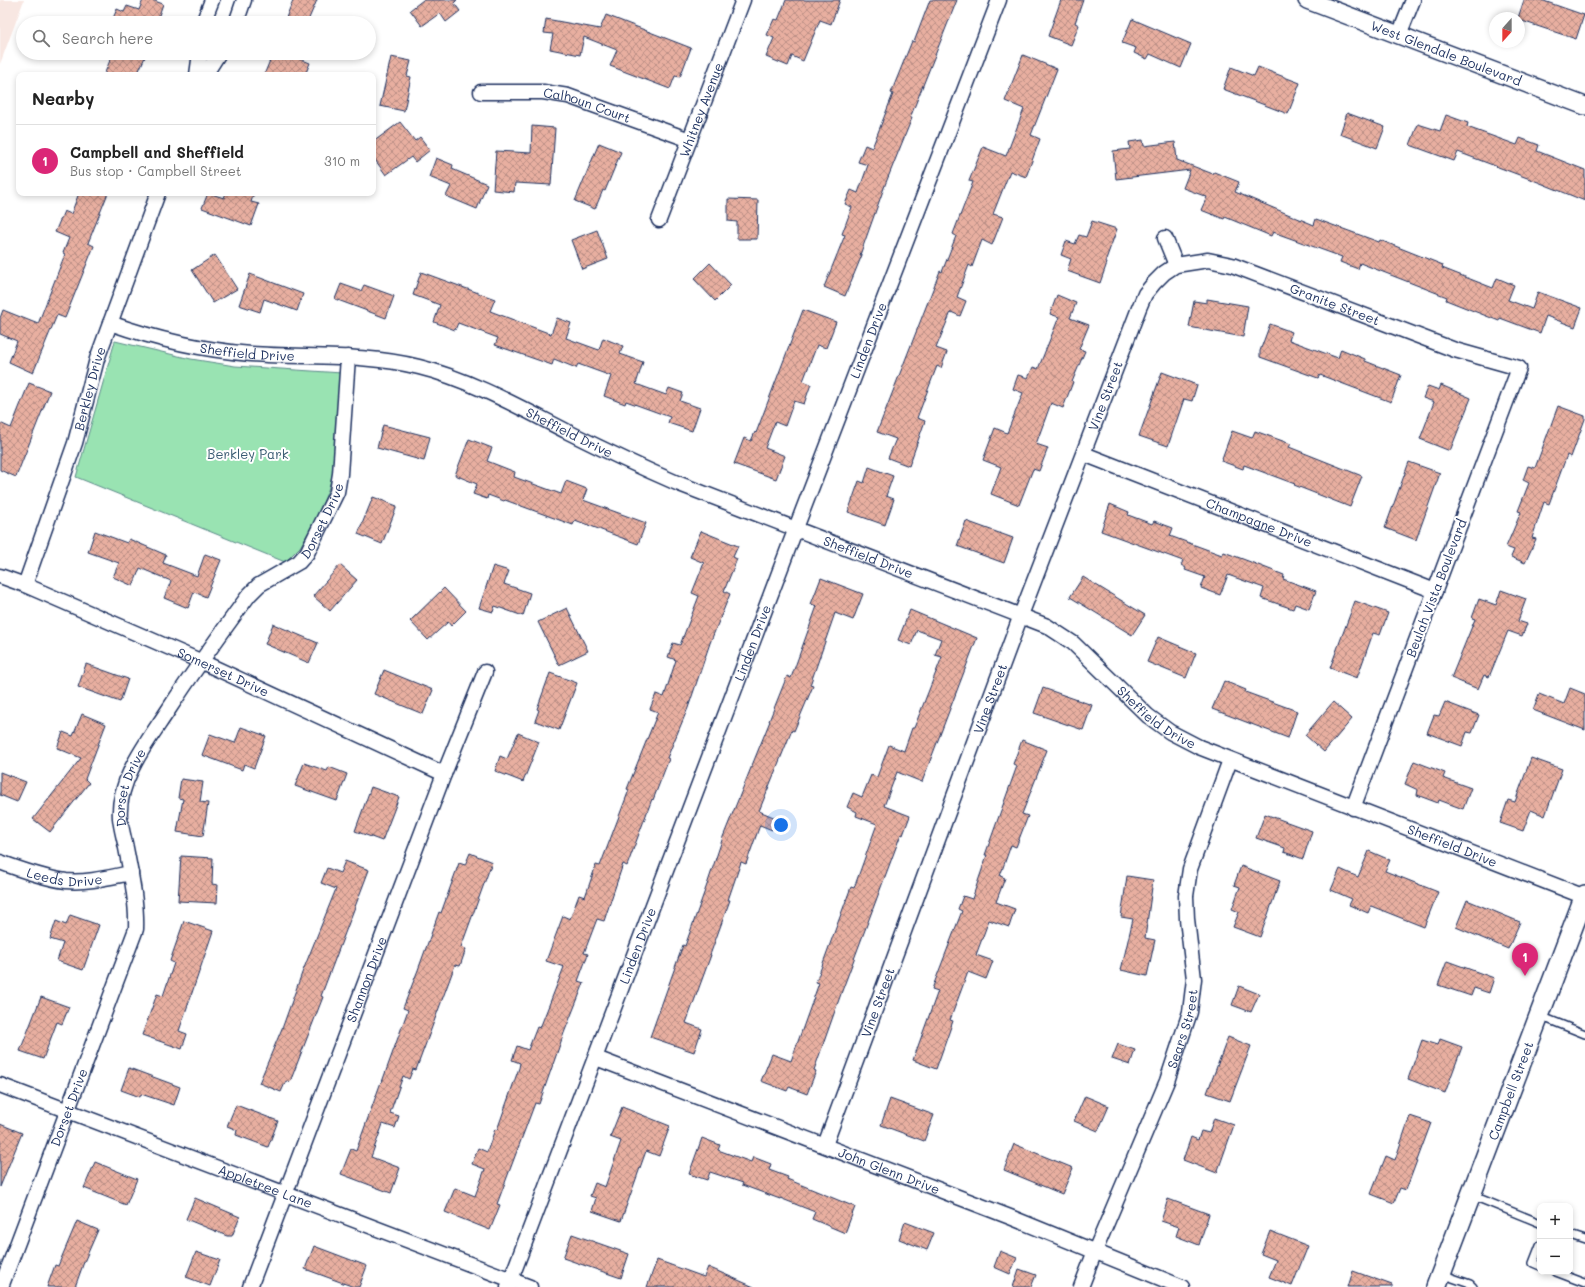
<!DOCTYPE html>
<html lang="en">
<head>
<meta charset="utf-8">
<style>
	:root { --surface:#fff; --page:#f6f6f6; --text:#222; --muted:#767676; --line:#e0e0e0; --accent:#db2777 }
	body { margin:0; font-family:Mali,sans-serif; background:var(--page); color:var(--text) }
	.controls { position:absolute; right:12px; bottom:12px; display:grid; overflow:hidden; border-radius:8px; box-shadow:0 2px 6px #0003 }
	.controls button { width:36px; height:36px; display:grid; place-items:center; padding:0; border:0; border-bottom:1px solid var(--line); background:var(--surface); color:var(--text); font:20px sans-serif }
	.compass { position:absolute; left:1489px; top:12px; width:36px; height:36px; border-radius:50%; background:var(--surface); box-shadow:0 2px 6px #0003; rotate:201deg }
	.you { position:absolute; left:781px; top:825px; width:14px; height:14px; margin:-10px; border:3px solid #fff; border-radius:50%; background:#1a73e8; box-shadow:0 0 0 6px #1a73e833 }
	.badge { display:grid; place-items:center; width:26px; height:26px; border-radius:50%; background:var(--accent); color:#fff; font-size:13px; font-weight:700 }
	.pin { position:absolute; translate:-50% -33px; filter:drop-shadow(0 1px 2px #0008) }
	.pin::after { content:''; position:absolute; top:21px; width:14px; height:12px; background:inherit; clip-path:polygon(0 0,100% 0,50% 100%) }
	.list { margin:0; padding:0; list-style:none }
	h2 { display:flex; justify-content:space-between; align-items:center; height:52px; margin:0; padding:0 16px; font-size:17px }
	h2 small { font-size:13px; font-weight:400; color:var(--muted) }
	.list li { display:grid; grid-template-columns:26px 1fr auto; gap:12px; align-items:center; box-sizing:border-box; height:72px; padding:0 16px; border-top:1px solid var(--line) }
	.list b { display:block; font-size:15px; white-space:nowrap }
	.list p { margin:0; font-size:13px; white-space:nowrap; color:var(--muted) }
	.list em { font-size:13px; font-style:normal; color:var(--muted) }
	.icon { flex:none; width:22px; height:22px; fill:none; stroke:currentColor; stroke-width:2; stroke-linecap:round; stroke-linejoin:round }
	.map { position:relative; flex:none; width:1585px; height:1287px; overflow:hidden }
	.search { position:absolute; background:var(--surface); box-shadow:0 2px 6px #0003; left:16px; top:16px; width:360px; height:44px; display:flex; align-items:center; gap:10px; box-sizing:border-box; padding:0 14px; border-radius:22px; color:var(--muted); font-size:15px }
	.panel { position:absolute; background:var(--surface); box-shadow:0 2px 6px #0003; left:16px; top:72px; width:360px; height:124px; border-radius:8px }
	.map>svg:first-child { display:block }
</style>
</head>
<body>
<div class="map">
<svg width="1585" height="1287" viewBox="0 0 1585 1287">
	<defs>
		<pattern id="building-cross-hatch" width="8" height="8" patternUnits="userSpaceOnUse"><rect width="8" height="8" fill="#e8afa0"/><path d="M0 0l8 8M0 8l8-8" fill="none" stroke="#bb8f86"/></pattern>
	</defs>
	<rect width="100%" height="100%" fill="#fff"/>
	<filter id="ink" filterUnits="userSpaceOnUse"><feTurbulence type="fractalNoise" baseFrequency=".025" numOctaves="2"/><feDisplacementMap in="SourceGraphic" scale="8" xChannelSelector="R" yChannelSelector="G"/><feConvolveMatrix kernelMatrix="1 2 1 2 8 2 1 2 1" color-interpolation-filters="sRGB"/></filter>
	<g filter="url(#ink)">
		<path fill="#f8e7e2" d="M0 0H24L0 64Z"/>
		<path fill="#99e3b2" stroke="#5a8988" d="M115 341 191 359 235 366 342 373 334 470 328 490 317 518 300 547 285 562 76 477Z"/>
		<path fill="url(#building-cross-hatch)" stroke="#1b2f5e" d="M143 0H152L163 4 158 18 169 23H111L117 9 124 12 127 6 139 10Z
			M293 0H317L307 23H284Z
			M423 0H457L454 3 460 11 446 22 440 13 422 26 410 10Z
			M786 0H840L831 24 820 20 803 61 792 56 788 66 766 57 774 38 767 35 774 19 778 20Z
			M930 0H957L910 118H912L885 185 860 255H862L845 296 824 287 845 235 842 234 852 207 845 204 851 190 858 193 868 165 858 162 865 145 872 148 893 94 891 93 912 41 914 42Z
			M1061 0H1083L1075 23 1079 25 1071 45 1048 36Z
			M1524 0H1541L1584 15 1576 39 1519 20 1518 18Z
			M606 15 691 48 680 77 675 76 670 89 610 66 617 50 584 37 580 55 550 49 553 34 544 33 546 19 600 29Z
			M1132 19 1191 44 1181 68 1150 54 1147 59 1134 53 1136 48 1122 43Z
			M113 53H134L145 57 137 75H104Z
			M273 53H285L310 63 305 75H264Z
			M1023 55 1057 69 1031 135 1040 139 1026 177 1010 171 993 214 1003 217 992 245 982 240 972 267 969 265 957 297 966 301 960 316 951 312 936 348 947 352 941 368 937 366 917 418 925 421 909 466 888 458 896 439 877 432 940 271 942 272 956 236 953 234 973 182 969 181 983 147 1006 156 1024 109 1005 101Z
			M391 57 411 61 407 76 411 77 404 111 380 106Z
			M1231 67 1254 76 1258 67 1300 83 1288 114 1223 89Z
			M1347 113 1385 127 1377 148 1340 134Z
			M1446 115 1468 123 1467 127 1517 145 1520 138 1539 145 1537 151 1585 170V201L1538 182 1458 152 1454 161 1410 145 1418 124 1440 131Z
			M400 122 415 141 420 137 430 150 415 162 411 157 386 175 373 157V142Z
			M532 126 555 128 551 185 515 183 514 192 493 190 496 151 531 153Z
			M1143 140 1144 146 1175 142 1177 160 1213 174 1214 172 1239 182 1235 192 1314 225 1316 219 1379 242 1380 240 1443 265 1442 268 1493 288 1497 278 1514 285 1508 300 1532 309 1538 292 1582 308 1575 327 1546 316 1540 333 1500 318 1499 321 1446 300 1447 297 1360 263 1358 269 1340 262 1342 257 1273 232 1271 236 1225 217 1224 219 1201 210 1207 197 1183 188 1190 170 1116 179 1113 151 1130 149 1129 142Z
			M599 143 621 152 605 191 603 190 595 209 575 201Z
			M436 158 453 165 452 169 487 184 477 209 446 196 451 186 429 177Z
			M79 193H108L88 243 94 246 65 318 57 315 33 373 9 362 17 341 0 334V318L3 310 38 324 65 254 63 253 69 238 55 232 64 211 71 214Z
			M208 193 224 198 226 193H254L251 202 259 204 251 226 202 208Z
			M728 199 758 200 757 239H737V222L728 221Z
			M1092 221 1117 229 1105 262 1107 263 1100 283 1067 271 1071 259 1061 255 1066 241 1075 244 1079 235 1086 237Z
			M597 230 608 259 582 269 571 240Z
			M215 255 237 289 213 303 192 270Z
			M710 263 731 285 715 301 694 279Z
			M421 272 495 299 490 311 535 328 551 334 557 318 571 323 566 338 599 350 603 338 623 346 620 354 643 362 636 384 666 395 669 388 683 393 680 401 700 408 692 431 668 423 670 417 626 401 625 404 604 396 611 376 578 364 576 368 554 359 552 365 495 345 498 338 458 323 455 330 434 322 440 305 413 295Z
			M250 274 303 294 297 311 264 299 260 312 239 305Z
			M341 284 361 291 364 285 394 296 386 318 335 299Z
			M1057 295 1076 303 1070 318 1089 325 1079 349 1085 351 1072 382H1073L1063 408 1051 403 1036 444 1048 448 1039 471 1033 469 1019 505 991 494 1001 467 983 460 995 428 1007 433 1023 393 1013 389 1018 375 1028 378 1033 367 1038 369 1059 317 1050 314Z
			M1207 299 1248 306 1243 337 1189 327 1194 301 1207 303Z
			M803 310 836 322 826 348 817 345 803 381 811 384 804 404 794 401 785 426 775 422 765 448 785 456 776 479 734 464 744 438 751 441 755 432 756 433Z
			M1270 324 1292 332 1289 340 1338 358 1341 349 1365 359V361L1401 375 1391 402 1320 375 1318 378 1260 357V351Z
			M1162 372 1197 385 1192 401 1184 399 1168 446 1139 436Z
			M29 383 50 391 16 477 0 470V423L11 428Z
			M1441 385 1471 398 1450 451 1420 439 1434 402 1423 398 1428 386 1439 390Z
			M1558 406 1585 416V419L1571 457 1567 455 1549 504 1544 502 1532 538 1536 539 1525 563 1511 557 1514 550 1506 547 1521 512 1518 511 1529 483 1523 480 1528 466 1535 468Z
			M383 425 430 437 424 461 377 448Z
			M1232 431 1252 438 1255 431 1291 444 1289 447 1362 476 1350 507 1294 485 1295 484 1244 465 1243 469 1221 461Z
			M469 439 492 448 487 461 515 472 514 477 561 494 566 481 587 489 583 500 646 523 638 544 575 520 573 525 505 500 504 501 488 495 487 499 473 494 477 484 455 475Z
			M1409 462 1440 473 1416 540 1385 528Z
			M869 467 893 476 886 496 894 499 885 525 848 512 859 481 864 483Z
			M373 497 397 506 382 544 358 534Z
			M1110 504 1129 512 1128 515 1152 524 1154 521 1173 528 1170 536 1222 555 1224 552 1248 561 1284 575 1283 579 1316 591 1309 609 1295 604 1293 609 1261 598 1264 588 1228 575 1220 595 1201 588 1205 577 1185 570 1186 568 1181 565 1183 561 1101 531Z
			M966 521 1013 538 1004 563 957 546Z
			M95 531 127 543 129 539 166 555 163 563 197 576 205 554 221 560 206 597 194 592 188 608 164 598 171 581 140 568 133 586 113 577 119 563 88 552Z
			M701 531 738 546 733 557 737 559 724 591 730 594 710 643 688 708 667 758 669 759 653 800 652 799 627 866 623 864 604 921 597 919 584 953 588 954 578 981 584 983 564 1033 539 1104 535 1103 497 1204 500 1205 490 1230 445 1212 455 1188 475 1196 485 1169 472 1164 478 1148 487 1152 495 1129 497 1130 519 1068 520 1063 512 1060 517 1046 528 1050 537 1027 540 1028 564 967 546 961 563 916 570 919 579 895 585 897 596 865 600 866 629 790 627 789 658 712 650 709 656 694 664 697 676 660 668 657 673 643 680 645 699 596 692 593 704 563 690 557Z
			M340 565 357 580 330 611 313 596Z
			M493 566 509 571 504 584 530 593 523 616 495 606 493 612 479 608Z
			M1083 577 1145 615 1132 635 1070 597Z
			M821 578 863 594 853 620 835 613 810 685 813 686 794 731 792 730 759 811 776 818 772 830 760 825 746 864 741 862 728 900H730L710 955H711L686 1023 702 1029 694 1052 650 1037 683 945 685 946 708 882 723 837 770 721H769L787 676 791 678 817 606 811 604Z
			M444 588 466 611 451 626 448 622 428 640 410 621Z
			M1501 590 1526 599 1518 621 1527 624 1522 636 1508 631 1489 677 1484 675 1478 689 1451 678 1475 619 1472 618 1479 599 1496 605Z
			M1355 601 1388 613 1380 635 1373 633 1357 678 1330 668Z
			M567 608 588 651 559 665 538 622Z
			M910 610 977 638 922 782 897 772 884 806 910 816 903 835 901 834 842 991 814 1070 816 1071 807 1094 789 1087 787 1091 761 1081 772 1054 791 1061 819 983 816 982 851 887 854 888 877 824 856 816 857 812 847 807 853 793 862 797 871 775 877 777 889 745 904 751 912 728H914L942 657 935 655 941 639 917 630 911 645 898 640Z
			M273 624 318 643 309 663 265 644Z
			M1158 637 1196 653 1186 678 1147 662Z
			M86 664 128 679 120 702 78 687Z
			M384 670 433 690 423 714 374 694Z
			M550 673 577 683 559 730 535 721 539 710 537 709Z
			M1224 681 1246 690 1245 692 1297 711 1288 738 1212 709Z
			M1043 688 1092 705 1083 730 1034 713Z
			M1570 688 1585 694V730L1533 710 1539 694 1564 704Z
			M1333 702 1352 719 1324 752 1305 735Z
			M1445 702 1479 715 1472 733 1467 732 1462 746 1427 733 1434 715 1439 716Z
			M82 714 106 724 85 779 89 783 50 832 33 819 81 758 57 748 63 732 73 736Z
			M241 727 266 736 254 768 244 764 242 770 202 755 210 734 235 743Z
			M518 733 539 742 523 782 495 771 500 756 507 759Z
			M1022 740 1047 750 1022 814 1028 816 1016 847 1011 845 1000 876 1005 878 996 902 1015 909 1009 927 989 920 976 955 993 961 986 979 968 972 950 1020 953 1021 936 1069 913 1060 938 991 932 989 962 911 958 909 963 896 972 899 987 855H985L1017 766 1013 764Z
			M1531 758 1562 769 1545 816 1531 810 1523 831 1500 823 1508 800 1515 802Z
			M1414 761 1445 773 1443 778 1471 788 1463 809 1439 800 1438 803 1417 795 1418 790 1405 784Z
			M304 763 327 771 329 767 347 774 337 801 295 786Z
			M0 772 26 782 17 802 0 795Z
			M181 779 203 782 200 802 208 803 203 836 177 832 183 799 178 798Z
			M371 787 399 797 382 841 355 831Z
			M1265 814 1312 831 1303 859 1284 852 1285 848 1256 838Z
			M1369 851 1390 860 1385 871 1438 892 1424 927 1371 906 1368 913 1349 905 1352 899 1331 890 1340 869 1358 877Z
			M470 853 492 862 461 947 466 949 460 966 455 965 416 1070 413 1069 409 1079 403 1076 390 1113 399 1116 395 1128 383 1124 371 1157 400 1168 391 1193 341 1174 351 1149 356 1151 381 1082H382L408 1010 403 1008 418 970 439 912 441 913 459 863 465 865Z
			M181 856 213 858 212 884 218 885 217 903 178 901Z
			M345 861 369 870 321 996 323 997 302 1051 290 1082 286 1081 281 1092 259 1083 283 1026 302 973 336 889 321 883 327 868 340 873Z
			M1241 866 1280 881 1260 937 1233 927 1239 912 1232 909 1240 887 1234 885Z
			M1127 876 1153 880 1145 938 1155 940 1147 976 1121 970 1133 919 1121 917Z
			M1467 900 1520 922 1508 949 1456 927Z
			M70 915 99 925 83 970 57 961 63 943 50 939 56 921 66 925Z
			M184 921 213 931 179 1031 187 1034 182 1049 142 1035 157 994 163 996 174 963 170 961Z
			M1447 961 1494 978 1489 993 1474 988 1471 996 1438 985Z
			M1239 986 1259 994 1251 1012 1232 1005Z
			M41 997 69 1007 62 1024 57 1022 43 1059 20 1051Z
			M1228 1037 1251 1046 1230 1101 1207 1093Z
			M1440 1039 1462 1047 1445 1093 1408 1079 1422 1040 1438 1045Z
			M1118 1044 1135 1050 1130 1065 1112 1059Z
			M129 1068 180 1087 174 1105 141 1094 140 1097 121 1090Z
			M1085 1096 1109 1106 1098 1131 1074 1121Z
			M890 1099 934 1115 924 1141 881 1125Z
			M236 1105 278 1121 268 1147 236 1135 237 1130 227 1126Z
			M622 1107 670 1126 659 1156 646 1151 621 1221 592 1211 596 1198 590 1196 595 1183 605 1187 621 1141 610 1137Z
			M1410 1116 1431 1123 1406 1190 1400 1188 1394 1203 1371 1194 1386 1156 1395 1160Z
			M1214 1118 1234 1125 1217 1173 1183 1160 1191 1137 1198 1140 1201 1131 1209 1133Z
			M0 1124 22 1133 0 1187Z
			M702 1138 720 1145 718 1150 751 1162 753 1157 771 1164 769 1170 788 1177 787 1179 855 1207 845 1233 812 1219 815 1212 780 1198V1199L742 1185 743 1183 710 1172 707 1180 689 1174Z
			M1014 1144 1073 1168 1062 1194 1004 1170Z
			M95 1162 137 1179 126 1205 84 1188Z
			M195 1198 240 1217 232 1236H227L186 1219Z
			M1168 1199 1209 1214 1199 1245 1176 1236 1179 1227 1161 1221Z
			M77 1221 98 1230 84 1262 75 1287H47L55 1265 58 1266Z
			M905 1222 934 1233 927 1250 899 1239Z
			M1270 1231 1308 1246 1292 1286 1269 1277 1276 1260 1261 1254Z
			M572 1234 629 1254 621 1278 563 1258Z
			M314 1246 367 1266 359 1287H354L305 1269Z
			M1000 1251 1017 1258 1010 1274 994 1267Z
			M196 1252 220 1260 210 1286 186 1277Z
			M657 1260 704 1277 708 1267 754 1287H647Z
			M1019 1269 1036 1275 1031 1287H1013Z
			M1353 1271 1392 1285V1287H1348Z"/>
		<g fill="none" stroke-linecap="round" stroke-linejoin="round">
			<g stroke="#1b2f5e" stroke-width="10">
				<path id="service" d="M1540 1016 1585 1034
					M1471 1195 1540 1223
					M1570 1235 1585 1240
					M1540 1245 1533 1263 1540 1266
					M1556 1272 1585 1283
					M1441 1274 1470 1284 1473 1287"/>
			</g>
			<g stroke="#1b2f5e" stroke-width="17">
				<g id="minor">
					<path d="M203 23 212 0"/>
					<path d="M236 23 244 0"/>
					<path d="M1399 35 1413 0"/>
					<path d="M197 75 200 53"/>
					<path d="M205 75 219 53"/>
					<path id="s1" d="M481 92H543L568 96 690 140"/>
					<path id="s2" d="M659 220 743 0"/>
					<path d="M1165 238 1176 265"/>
					<path id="s3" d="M110 323C155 339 203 350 251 354 307 358 364 353 419 367 469 379 521 408 568 432 604 450 640 467 677 483L1047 626 1073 643 1148 716 1170 732 1199 747 1585 897"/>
					<path id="s4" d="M1084 454 1435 591"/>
					<path id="s5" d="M0 576 25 585 200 661 444 774"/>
					<path id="s6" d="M25 585 75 443 97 359 158 193"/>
					<path id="s7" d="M0 862C21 870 44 878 66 881 87 883 110 877 131 873"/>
					<path id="s8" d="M596 1058 1010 1217 1182 1287"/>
					<path id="s9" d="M0 1085 530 1287"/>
					<path id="s10" d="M825 1145 1021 615 1139 308 1145 294 1154 283 1164 273 1176 265 1208 260 1232 265 1455 350 1519 368 1353 808"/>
					<path id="s11" d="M1 1287 136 929C137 902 131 874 126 848 124 838 121 828 120 818 117 780 148 741 167 712 193 672 221 633 249 595L259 585 299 562 307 553 337 492 340 474 348 357"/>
					<path id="s12" d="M250 1287 444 774 485 672"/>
					<path id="s13" d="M508 1287 796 528 999 0"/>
					<path id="s14" d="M1081 1287 1095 1251 1167 1081 1190 1012 1194 979 1187 919 1186 896 1190 869 1230 760"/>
				</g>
			</g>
			<g stroke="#1b2f5e" stroke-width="20">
				<g id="tertiary">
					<path id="s15" d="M1307 0 1585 106"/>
				</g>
			</g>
			<g stroke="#1b2f5e" stroke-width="22">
				<g id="secondary">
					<path id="s16" d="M1436 1287 1585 895"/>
				</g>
			</g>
			<use href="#service" stroke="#fff" stroke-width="7"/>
			<use href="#minor" stroke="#fff" stroke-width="14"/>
			<use href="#tertiary" stroke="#fff" stroke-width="17"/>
			<use href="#secondary" stroke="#fff" stroke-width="19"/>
		</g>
	</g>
	<g text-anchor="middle" stroke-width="4" stroke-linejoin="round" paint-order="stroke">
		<g font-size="13" fill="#1b2f5e" stroke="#fff">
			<text dy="5" stroke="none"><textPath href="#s15" startOffset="149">West Glendale Boulevard</textPath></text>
			<text dy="5" stroke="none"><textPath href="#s1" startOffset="108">Calhoun Court</textPath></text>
			<text dy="5" stroke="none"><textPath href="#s2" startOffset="118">Whitney Avenue</textPath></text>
			<text dy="5" stroke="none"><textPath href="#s10" startOffset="1119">Granite Street</textPath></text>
			<text dy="5" stroke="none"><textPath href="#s13" startOffset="1013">Linden Drive</textPath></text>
			<text dy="5" stroke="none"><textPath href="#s3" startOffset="141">Sheffield Drive</textPath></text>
			<text dy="5" stroke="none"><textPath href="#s6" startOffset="207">Berkley Drive</textPath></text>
			<text dy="5" stroke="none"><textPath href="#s10" startOffset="800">Vine Street</textPath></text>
			<text dy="5" stroke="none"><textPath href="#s3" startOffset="478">Sheffield Drive</textPath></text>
			<text dy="5" stroke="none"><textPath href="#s11" startOffset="864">Dorset Drive</textPath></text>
			<text dy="5" stroke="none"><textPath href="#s4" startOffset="188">Champagne Drive</textPath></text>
			<text dy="5" stroke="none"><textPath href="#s3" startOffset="802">Sheffield Drive</textPath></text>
			<text transform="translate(1436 588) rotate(-69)" y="5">Beulah Vista Boulevard</text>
			<text dy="5" stroke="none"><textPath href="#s13" startOffset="689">Linden Drive</textPath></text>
			<text dy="5" stroke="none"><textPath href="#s5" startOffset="243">Somerset Drive</textPath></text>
			<text dy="5" stroke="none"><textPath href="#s10" startOffset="476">Vine Street</textPath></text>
			<text dy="5" stroke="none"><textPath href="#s3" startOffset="1137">Sheffield Drive</textPath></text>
			<text dy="5" stroke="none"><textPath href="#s11" startOffset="527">Dorset Drive</textPath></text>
			<text dy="5" stroke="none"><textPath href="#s3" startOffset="1461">Sheffield Drive</textPath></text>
			<text dy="5" stroke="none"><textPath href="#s7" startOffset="67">Leeds Drive</textPath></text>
			<text dy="5" stroke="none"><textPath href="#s13" startOffset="365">Linden Drive</textPath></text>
			<text dy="5" stroke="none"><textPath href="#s12" startOffset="329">Shannon Drive</textPath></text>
			<text dy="5" stroke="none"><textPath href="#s10" startOffset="152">Vine Street</textPath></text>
			<text dy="5" stroke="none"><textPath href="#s14" startOffset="278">Sears Street</textPath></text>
			<text dy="5" stroke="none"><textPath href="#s16" startOffset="210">Campbell Street</textPath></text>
			<text dy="5" stroke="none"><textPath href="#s11" startOffset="192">Dorset Drive</textPath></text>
			<text dy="5" stroke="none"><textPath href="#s8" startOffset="314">John Glenn Drive</textPath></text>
			<text dy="5" stroke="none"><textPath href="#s9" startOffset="284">Appletree Lane</textPath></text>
		</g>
		<g font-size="13" fill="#3a5c73" stroke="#fff">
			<text x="248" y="459">Berkley Park</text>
		</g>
	</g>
</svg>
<div class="controls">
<button>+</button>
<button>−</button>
</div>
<svg class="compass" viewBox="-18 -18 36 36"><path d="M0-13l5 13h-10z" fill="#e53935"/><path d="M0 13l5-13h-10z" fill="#767676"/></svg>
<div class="you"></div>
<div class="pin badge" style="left:1525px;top:976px">1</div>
<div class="search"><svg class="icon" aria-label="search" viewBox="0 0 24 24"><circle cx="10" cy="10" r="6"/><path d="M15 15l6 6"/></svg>Search here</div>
<section class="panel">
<h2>Nearby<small></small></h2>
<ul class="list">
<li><span class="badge">1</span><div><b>Campbell and Sheffield</b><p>Bus stop · Campbell Street</p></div><em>310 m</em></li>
</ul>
</section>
</div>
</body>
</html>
